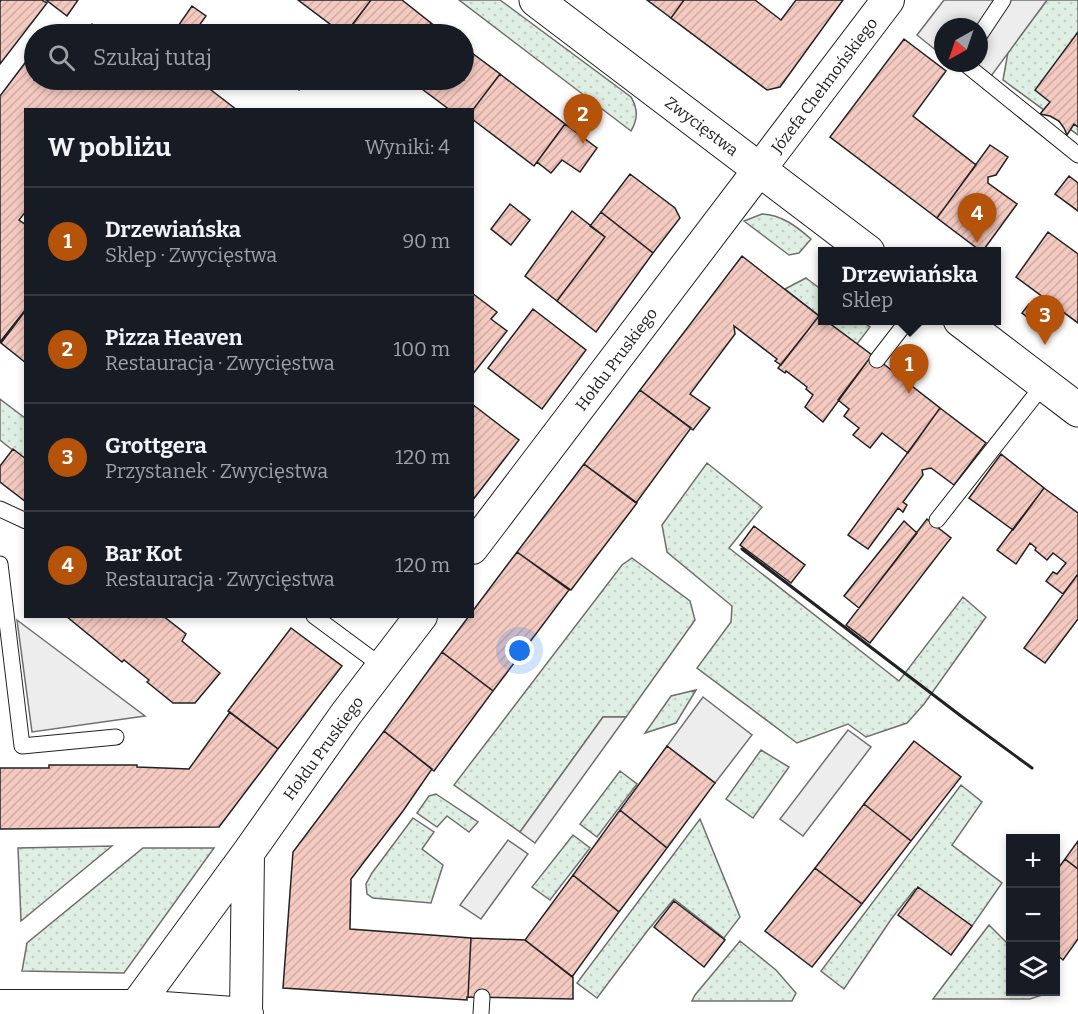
<!DOCTYPE html>
<html lang="pl">
<head>
<meta charset="utf-8">
<style>
	:root { --surface:#171b24; --page:#20242c; --text:#f1f3f6; --muted:#9ea1a6; --line:#363941; --accent:#b45309 }
	body { margin:0; font-family:Bitter,serif; background:var(--page); color:var(--text) }
	.controls { position:absolute; right:18px; bottom:18px; display:grid; overflow:hidden; border-radius:0px; box-shadow:0 3px 9px #0003 }
	.controls button { width:54px; height:54px; display:grid; place-items:center; padding:0; border:0; border-bottom:2px solid var(--line); background:var(--surface); color:var(--text); font:30px sans-serif }
	.compass { position:absolute; left:934px; top:18px; width:54px; height:54px; border-radius:50%; background:var(--surface); box-shadow:0 3px 9px #0003; rotate:220deg }
	.you { position:absolute; left:520px; top:651px; width:21px; height:21px; margin:-15px; border:4px solid #fff; border-radius:50%; background:#1a73e8; box-shadow:0 0 0 9px #1a73e833 }
	.badge { display:grid; place-items:center; width:39px; height:39px; border-radius:50%; background:var(--accent); color:#fff; font-size:20px; font-weight:700 }
	.pin { position:absolute; translate:-50% -50px; filter:drop-shadow(0 2px 3px #0008) }
	.pin::after { content:''; position:absolute; top:32px; width:21px; height:18px; background:inherit; clip-path:polygon(0 0,100% 0,50% 100%) }
	.popup { position:absolute; left:818px; top:247px; width:183px; height:78px; box-sizing:border-box; display:grid; place-content:center; border-radius:0px; background:var(--surface); filter:drop-shadow(0 2px 4px #0005); font-size:20px; white-space:nowrap; color:var(--muted) }
	.popup b { font-size:22px; color:var(--text) }
	.popup::after { content:''; position:absolute; left:50%; top:100%; margin-left:-12px; border:12px solid transparent; border-top-color:var(--surface) }
	.list { margin:0; padding:0; list-style:none }
	h2 { display:flex; justify-content:space-between; align-items:center; height:78px; margin:0; padding:0 24px; font-size:26px }
	h2 small { font-size:20px; font-weight:400; color:var(--muted) }
	.list li { display:grid; grid-template-columns:39px 1fr auto; gap:18px; align-items:center; box-sizing:border-box; height:108px; padding:0 24px; border-top:2px solid var(--line) }
	.list b { display:block; font-size:22px; white-space:nowrap }
	.list p { margin:0; font-size:20px; white-space:nowrap; color:var(--muted) }
	.list em { font-size:20px; font-style:normal; color:var(--muted) }
	.icon { flex:none; width:33px; height:33px; fill:none; stroke:currentColor; stroke-width:2; stroke-linecap:round; stroke-linejoin:round }
	.map { position:relative; flex:none; width:1078px; height:1014px; overflow:hidden }
	.search { position:absolute; background:var(--surface); box-shadow:0 3px 9px #0003; left:24px; top:24px; width:450px; height:66px; display:flex; align-items:center; gap:15px; box-sizing:border-box; padding:0 21px; border-radius:33px; color:var(--muted); font-size:22px }
	.panel { position:absolute; background:var(--surface); box-shadow:0 3px 9px #0003; left:24px; top:108px; width:450px; height:510px; border-radius:0px }
	.map>svg:first-child { display:block }
</style>
</head>
<body>
<div class="map">
<svg width="1078" height="1014" viewBox="0 0 1078 1014">
	<defs>
		<pattern id="grass-dots" width="8" height="8" patternUnits="userSpaceOnUse" patternTransform="scale(1.5)"><rect width="8" height="8" fill="#e0efe3"/><path d="M2 2h.1M6 6h.1" fill="none" stroke="#c0cdc2" stroke-width="1.8" stroke-linecap="round"/></pattern>
		<pattern id="building-hatch" width="6" height="6" patternUnits="userSpaceOnUse" patternTransform="scale(1.5)"><rect width="6" height="6" fill="#f3c9c0"/><path d="M-1 1l2-2M0 6l6-6M5 7l2-2" fill="none" stroke="#d0aca5"/></pattern>
	</defs>
	<rect width="100%" height="100%" fill="#fff"/>
	<path fill="url(#grass-dots)" stroke="#6f6f6f" stroke-width="1.5" d="M459 0H500L631 97C638 109 638 119 631 131Z
		M1047 0H1078V135L1003 80 1008 52Z
		M762 214C782 215 796 226 811 239L799 253 789 255 744 221Z
		M806 278 822 290V318L785 289Z
		M825 321H862L870 327 857 344Z
		M0 399 25 418V460L0 440Z
		M707 463 762 507 729 548 899 681 963 597 986 617 924 704 907 723 866 737 848 724 797 743 697 668 731 622 732 606 667 552 662 525Z
		M632 558 690 601 695 620 626 717H603L520 832 454 785 622 565Z
		M696 690 676 723 645 733 671 696Z
		M761 750 789 767 753 818 726 799Z
		M620 771 637 784 597 837 580 824Z
		M961 785 982 802 952 845 1002 883 970 929 915 889 892 918 844 989 821 971Z
		M436 794 478 822 469 832 447 816 437 827 417 813 429 796Z
		M413 818 434 832 422 849 443 865 431 903 373 898 367 894 366 884 372 873Z
		M700 819 740 917 724 938 674 899 648 930 597 998 577 983Z
		M573 835 590 848 550 900 532 887Z
		M112 846 21 921 18 848Z
		M143 848H214L124 973 22 971 27 943Z
		M989 925 1010 946V992H1051L1030 999H933Z
		M740 941 776 970 796 993 792 1001H692L695 995Z"/>
	<path fill="#ededed" stroke="#6f6f6f" stroke-width="1.5" d="M944 0H1047L983 87 952 63H979V27H943V56L917 35Z
		M17 620 145 716 32 732Z
		M703 697 752 735 715 783 667 746Z
		M603 717H626L535 843 520 832Z
		M848 730 871 747 803 836 780 819Z
		M508 840 528 854 481 919 460 905Z"/>
	<path fill="url(#building-hatch)" stroke="#222" stroke-width="1.5" d="M1 0H42L47 3 0 64V2Z
		M46 0H78L67 16Z
		M298 0H371L345 34H336L328 29 331 25Z
		M371 0H402L431 23 423 34H350L347 32Z
		M647 0H684L671 18Z
		M684 0H755L781 20 796 0H843L780 87 767 90 671 18Z
		M192 6 206 16 193 34H184L176 29Z
		M431 23 447 34H423Z
		M92 24 106 34H78L84 27 88 31Z
		M1078 32V127L1074 124 1067 135 1064 128 1059 121 1050 116 1040 114 1050 102 1035 90Z
		M904 39 946 71 913 116 976 165 937 218 830 137Z
		M464 47 500 74 472 111V110H450L410 80H464Z
		M34 51V80H198L237 110H26V211L19 220 26 225V309L0 342V96Z
		M500 74 565 124 534 166 472 119V111Z
		M286 80H308L299 90Z
		M565 124 597 148 580 172 562 160 551 173 537 162Z
		M990 145 1008 157 996 175 988 177V183L1017 204 982 252 937 218Z
		M630 174 675 208 680 218 653 253 601 212Z
		M1069 176 1078 183V211L1055 194Z
		M510 204 530 220 511 245 491 229Z
		M572 211 605 237 557 301 525 276Z
		M601 212 653 253 596 332 557 301 605 237 590 226Z
		M1048 232 1078 254V323L1016 277Z
		M742 256 819 316 781 365 775 361 777 359 734 326 735 334 690 394 710 408 693 430 640 390Z
		M472 293 497 312 491 319 507 331 472 375Z
		M1029 304 1050 321 1044 330 1022 313Z
		M533 309 586 350 542 409 488 368Z
		M26 310V363L1 343Z
		M819 316 822 318V320H825L872 355 823 422 805 407 813 395 806 389 807 387 786 371 785 373 778 368Z
		M872 355 940 408 908 453 882 433 870 448 853 435 859 428 844 416 849 409 838 400Z
		M640 390 691 428 636 503 584 464Z
		M472 404 519 440 472 501Z
		M940 408 986 443 954 485 931 468 922 470 923 475 903 502 907 505 903 512 898 508 868 549 848 535Z
		M13 449 26 459V502L0 482V466Z
		M1001 454 1044 488 1013 530 969 498Z
		M584 464 637 503 571 590 517 552Z
		M1044 488 1078 513V574L1063 594 1046 581 1053 572 1057 574 1066 563 1053 553 1047 560 1035 550 1036 548 1030 543 1016 564 997 550Z
		M927 519 951 538 870 643 846 625Z
		M904 521 917 533 859 608 844 596Z
		M754 526 805 565 791 583 740 545Z
		M517 552 569 590 493 691 442 652 469 616H472V612Z
		M1078 574V619L1045 663 1024 648Z
		M66 616H163L186 634 182 641 220 673 195 703H173L147 682 149 680 124 660 122 662Z
		M291 628 342 666 278 749 228 711Z
		M442 652 493 691 434 771 384 731Z
		M230 712 278 749 219 827 0 829V768H49V765H137V767L189 769Z
		M384 731 432 769 403 811 351 879 350 929 471 938 468 997H467V1000L283 988 293 852Z
		M914 741 961 777 911 841 864 804Z
		M667 746 715 783 667 848 620 810Z
		M864 804 911 841 862 904 815 868Z
		M620 810 667 848 619 912 573 875Z
		M1078 841V869L1065 859Z
		M1065 859 1078 869V939L1063 960 1056 954V871Z
		M815 868 862 904 812 967 765 931Z
		M573 875 619 912 572 977 525 940Z
		M918 887 972 926 951 955 898 915Z
		M674 901 725 940 704 967 654 927Z
		M471 938 525 940 573 977V999L468 997Z"/>
	<g fill="none" stroke-linecap="round" stroke-linejoin="round">
		<g stroke="#222" stroke-width="17">
			<path id="service" d="M979 36 1003 0
				M964 63 1078 155
				M877 360 908 320
				M0 509 26 521
				M937 520 1044 384
				M0 564 22 746 116 737
				M314 616 383 667
				M481 1014 482 997"/>
		</g>
		<g stroke="#222" stroke-width="34">
			<path id="minor" d="M472 548 888 0
				M0 1006H136L247 1014
				M136 1006 248 853 346 714 421 616
				M246 1014 248 853"/>
		</g>
		<g stroke="#222" stroke-width="35">
			<path id="tertiary" d="M536 0 868 252
				M960 320 1078 410"/>
		</g>
		<use href="#service" stroke="#fff" stroke-width="15"/>
		<use href="#minor" stroke="#fff" stroke-width="32"/>
		<use href="#tertiary" stroke="#fff" stroke-width="33"/>
		<path stroke="#222" stroke-width="3" d="M742 549 961 716 1032 768"/>
	</g>
	<g text-anchor="middle" stroke-width="4.5" stroke-linejoin="round" paint-order="stroke">
		<g font-size="16" fill="#222" stroke="#fff">
			<text transform="translate(824 85) rotate(-53)" y="6">Józefa Chełmońskiego</text>
			<text transform="translate(702 126) rotate(37)" y="6">Zwycięstwa</text>
			<text transform="translate(616 359) rotate(-53)" y="6">Hołdu Pruskiego</text>
			<text transform="translate(323 748) rotate(-54)" y="6">Hołdu Pruskiego</text>
		</g>
	</g>
</svg>
<div class="controls">
<button>+</button>
<button>−</button>
<button><svg class="icon" aria-label="layers" viewBox="0 0 24 24"><path d="M12 4l9 5-9 5-9-5zM3 14l9 5 9-5"/></svg></button>
</div>
<svg class="compass" viewBox="-18 -18 36 36"><path d="M0-13l5 13h-10z" fill="#e53935"/><path d="M0 13l5-13h-10z" fill="#9ea1a6"/></svg>
<div class="you"></div>
<div class="pin badge" style="left:909px;top:394px">1</div>
<div class="popup"><b>Drzewiańska</b>Sklep</div>
<div class="pin badge" style="left:583px;top:144px">2</div>
<div class="pin badge" style="left:1045px;top:345px">3</div>
<div class="pin badge" style="left:977px;top:243px">4</div>
<div class="search"><svg class="icon" aria-label="search" viewBox="0 0 24 24"><circle cx="10" cy="10" r="6"/><path d="M15 15l6 6"/></svg>Szukaj tutaj</div>
<section class="panel">
<h2>W pobliżu<small>Wyniki: 4</small></h2>
<ul class="list">
<li><span class="badge">1</span><div><b>Drzewiańska</b><p>Sklep · Zwycięstwa</p></div><em>90 m</em></li>
<li><span class="badge">2</span><div><b>Pizza Heaven</b><p>Restauracja · Zwycięstwa</p></div><em>100 m</em></li>
<li><span class="badge">3</span><div><b>Grottgera</b><p>Przystanek · Zwycięstwa</p></div><em>120 m</em></li>
<li><span class="badge">4</span><div><b>Bar Kot</b><p>Restauracja · Zwycięstwa</p></div><em>120 m</em></li>
</ul>
</section>
</div>
</body>
</html>
